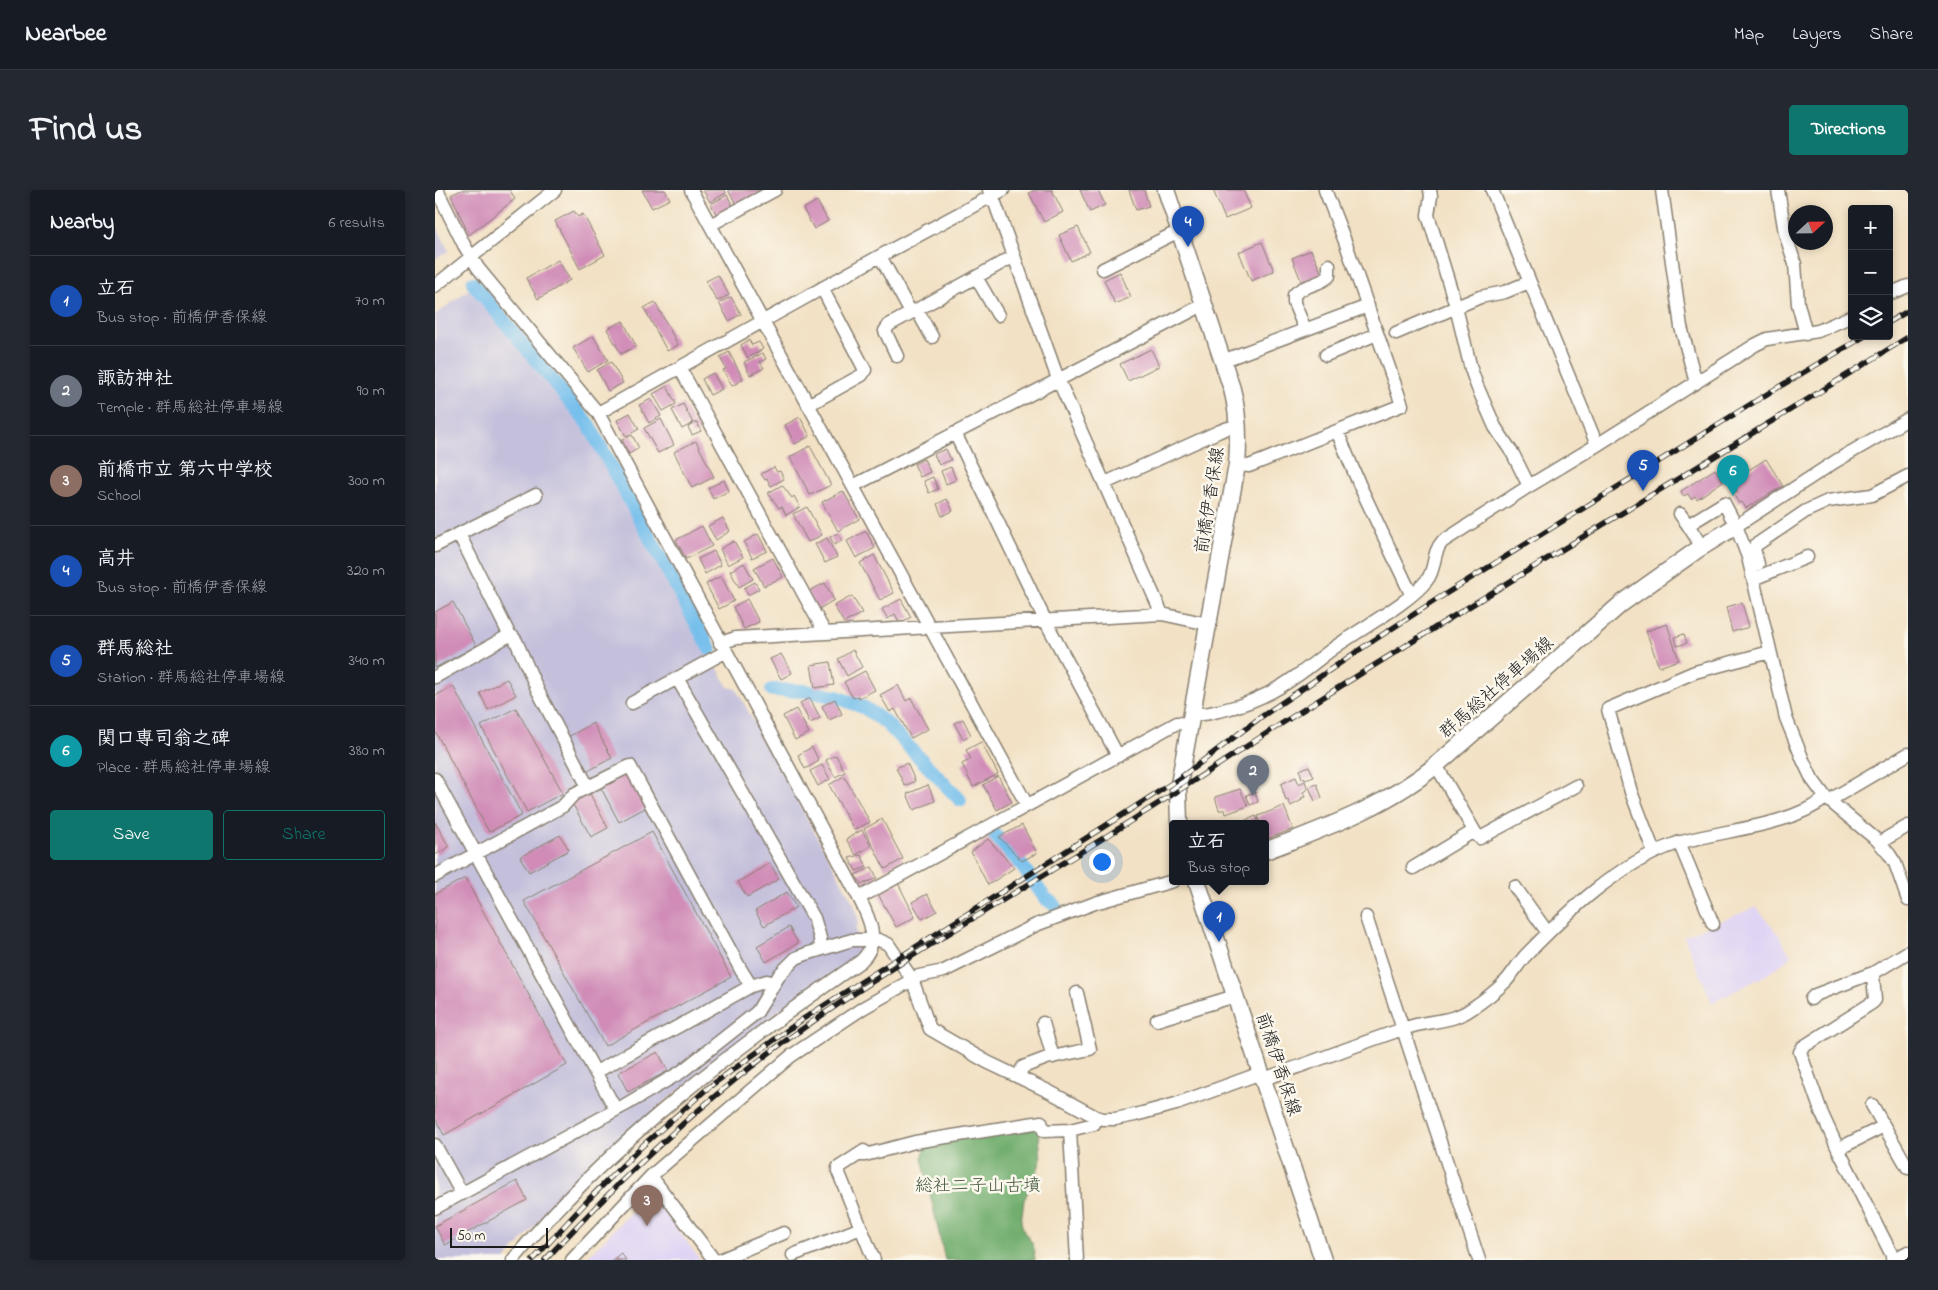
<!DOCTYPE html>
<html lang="en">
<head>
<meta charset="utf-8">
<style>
	:root { --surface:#171b24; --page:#242831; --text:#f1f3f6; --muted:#9ea1a6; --line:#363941; --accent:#0f766e }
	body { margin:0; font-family:"Indie Flower","Klee One",sans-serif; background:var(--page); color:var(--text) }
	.controls { position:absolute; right:15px; top:15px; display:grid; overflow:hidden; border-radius:5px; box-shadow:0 2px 8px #0003 }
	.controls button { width:45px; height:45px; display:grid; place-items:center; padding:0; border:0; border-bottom:1px solid var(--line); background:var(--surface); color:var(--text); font:25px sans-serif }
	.compass { position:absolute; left:1353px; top:15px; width:45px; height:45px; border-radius:50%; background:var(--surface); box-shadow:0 2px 8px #0003; rotate:68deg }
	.scale { position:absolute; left:15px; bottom:12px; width:98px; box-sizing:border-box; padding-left:5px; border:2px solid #1c1c1c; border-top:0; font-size:14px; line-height:18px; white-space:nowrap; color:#1c1c1c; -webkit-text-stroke:4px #fbf7ec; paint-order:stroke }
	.you { position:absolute; left:666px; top:671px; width:18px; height:18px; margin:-12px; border:4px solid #fff; border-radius:50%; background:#1a73e8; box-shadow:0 0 0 8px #1a73e833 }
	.badge { display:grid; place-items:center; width:32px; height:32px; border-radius:50%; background:var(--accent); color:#fff; font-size:16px; font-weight:700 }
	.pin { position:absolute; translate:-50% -41px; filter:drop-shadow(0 1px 2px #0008) }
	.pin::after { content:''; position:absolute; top:26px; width:18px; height:15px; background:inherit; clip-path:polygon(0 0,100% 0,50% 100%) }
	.popup { position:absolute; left:734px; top:630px; width:100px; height:65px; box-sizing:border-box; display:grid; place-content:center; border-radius:5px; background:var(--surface); filter:drop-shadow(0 1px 4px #0005); font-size:16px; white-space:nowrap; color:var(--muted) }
	.popup b { font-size:19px; color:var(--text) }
	.popup::after { content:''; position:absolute; left:50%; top:100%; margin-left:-10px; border:10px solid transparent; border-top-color:var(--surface) }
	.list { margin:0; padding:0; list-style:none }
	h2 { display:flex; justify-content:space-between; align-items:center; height:65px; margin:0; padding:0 20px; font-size:21px }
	h2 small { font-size:16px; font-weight:400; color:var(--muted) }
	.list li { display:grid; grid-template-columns:32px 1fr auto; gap:15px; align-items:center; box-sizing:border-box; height:90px; padding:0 20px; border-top:1px solid var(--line) }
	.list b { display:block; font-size:19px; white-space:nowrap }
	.list p { margin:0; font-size:16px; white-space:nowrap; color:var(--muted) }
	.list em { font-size:16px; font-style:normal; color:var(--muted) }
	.actions { display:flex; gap:10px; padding:15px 20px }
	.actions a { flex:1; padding:11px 0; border:1px solid var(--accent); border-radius:5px; text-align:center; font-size:18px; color:var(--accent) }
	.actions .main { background:var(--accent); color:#fff }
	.icon { flex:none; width:28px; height:28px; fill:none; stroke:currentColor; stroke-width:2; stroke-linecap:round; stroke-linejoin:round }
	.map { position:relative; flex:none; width:1473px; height:1070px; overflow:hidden; border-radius:5px }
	header { display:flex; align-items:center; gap:30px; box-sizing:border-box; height:70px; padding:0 25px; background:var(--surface); border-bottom:1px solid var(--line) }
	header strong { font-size:24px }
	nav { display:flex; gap:28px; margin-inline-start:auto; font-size:18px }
	.intro { display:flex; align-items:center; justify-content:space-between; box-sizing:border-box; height:120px; padding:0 30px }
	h1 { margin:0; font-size:35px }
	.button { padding:12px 22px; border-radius:5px; background:var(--accent); color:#fff; font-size:18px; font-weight:700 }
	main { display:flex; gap:30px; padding:0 30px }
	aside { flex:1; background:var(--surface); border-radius:5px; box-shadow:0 2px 8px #0003 }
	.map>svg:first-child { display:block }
</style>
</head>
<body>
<header>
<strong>Nearbee</strong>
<nav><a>Map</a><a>Layers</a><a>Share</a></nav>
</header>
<div class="intro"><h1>Find us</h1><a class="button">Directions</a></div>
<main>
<aside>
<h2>Nearby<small>6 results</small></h2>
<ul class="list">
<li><span class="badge" style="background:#1a4fb4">1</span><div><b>立石</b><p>Bus stop · 前橋伊香保線</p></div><em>70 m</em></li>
<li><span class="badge" style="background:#6b7280">2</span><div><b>諏訪神社</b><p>Temple · 群馬総社停車場線</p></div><em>90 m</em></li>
<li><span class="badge" style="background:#8d6e63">3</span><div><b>前橋市立 第六中学校</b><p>School</p></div><em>300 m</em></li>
<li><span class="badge" style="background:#1a4fb4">4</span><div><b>高井</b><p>Bus stop · 前橋伊香保線</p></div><em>320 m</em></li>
<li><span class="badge" style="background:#1a4fb4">5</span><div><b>群馬総社</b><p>Station · 群馬総社停車場線</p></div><em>340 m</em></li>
<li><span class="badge" style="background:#0f9aa8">6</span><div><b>関口専司翁之碑</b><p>Place · 群馬総社停車場線</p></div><em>380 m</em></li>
</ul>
<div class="actions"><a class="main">Save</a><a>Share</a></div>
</aside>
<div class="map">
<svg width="1473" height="1070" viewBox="0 0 1473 1070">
	<rect width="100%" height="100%" fill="#fbf7ec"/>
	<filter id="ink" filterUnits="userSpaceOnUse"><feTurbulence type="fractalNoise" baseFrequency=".02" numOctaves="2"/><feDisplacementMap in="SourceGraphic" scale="10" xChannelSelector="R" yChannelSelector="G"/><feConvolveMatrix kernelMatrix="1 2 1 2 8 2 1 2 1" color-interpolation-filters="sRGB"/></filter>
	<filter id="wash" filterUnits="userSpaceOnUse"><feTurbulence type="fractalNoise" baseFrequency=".0096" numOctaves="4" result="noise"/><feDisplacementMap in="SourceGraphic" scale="20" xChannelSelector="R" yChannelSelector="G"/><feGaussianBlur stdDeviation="1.12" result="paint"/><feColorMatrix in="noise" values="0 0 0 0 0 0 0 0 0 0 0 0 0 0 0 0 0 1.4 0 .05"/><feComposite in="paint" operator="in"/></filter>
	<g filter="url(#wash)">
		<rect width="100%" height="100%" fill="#f2e1c4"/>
		<path fill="#e0d4f4" d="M1321 717 1344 745 1356 766 1351 771 1331 785 1277 813 1249 746Z
			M216 1002 265 1070H149Z"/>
		<path fill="#c4c0db" d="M0 33 14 61 0 69Z
			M37 97 150 233 293 497 301 499 419 714 424 731 421 740 425 765 360 808 234 908 177 957 129 1003 70 1070H0V125Z"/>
		<path fill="#72ae6e" stroke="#476545" d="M603 936 606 969 601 985 589 1010 586 1032 589 1042 598 1054 600 1070H510L487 968 492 954Z"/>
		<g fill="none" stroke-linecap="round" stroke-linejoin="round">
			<path stroke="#72beec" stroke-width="14" d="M38 93 154 235 275 459
				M337 500 372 501 402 507 430 518 451 533 525 610
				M555 640 584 672 610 708 620 715"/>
		</g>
		<g id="blocks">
			<path fill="#d08cb7" d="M26 0H75L80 9 34 45 16 5Z
				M207 0H230L235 9 217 18Z
				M268 0H290L291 3 275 12Z
				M293 0H329L302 15Z
				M600 0H617L628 22 609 32 594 3Z
				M645 0H663L670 15 655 22Z
				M694 0H709L714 16 701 20Z
				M778 0H808L816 18 790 29Z
				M292 5 299 18 283 27 276 14Z
				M382 11 393 31 379 39 368 19Z
				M139 21 143 27 148 24 170 65 145 79 120 31Z
				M643 37 655 62 636 71 624 45Z
				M827 52 839 81 816 91 804 62Z
				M876 60 887 84 867 93 857 68Z
				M123 70 135 90 103 109 91 88Z
				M685 82 696 107 680 114 669 90Z
				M283 85 294 105 282 111 271 91Z
				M296 107 306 124 294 131 284 113Z
				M220 112 243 155 232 161 209 118Z
				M188 131 201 156 186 164 172 139Z
				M158 146 173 170 153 182 138 158Z
				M314 150 317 155 324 152 328 159 313 168 306 155Z
				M716 159 724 176 693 191 685 174Z
				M294 162 308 189 297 196 288 180 291 179 285 167Z
				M328 163 331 169 325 172 329 178 315 185 309 172Z
				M176 172 188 193 173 201 162 180Z
				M278 183 287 199 275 205 267 189Z
				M232 196 241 214 228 221 218 204Z
				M216 209 226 226 214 233 204 215Z
				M248 214 258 233 247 239 237 220Z
				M195 223 204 239 191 246 182 230Z
				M365 227 375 246 360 254 350 235Z
				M226 229 239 255 223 263 209 238Z
				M262 232 266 241 257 245 253 237Z
				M197 245 204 258 194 264 187 250Z
				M261 251 279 287 257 298 239 262Z
				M375 256 396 295 375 305 355 267Z
				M511 259 516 270 504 275 499 264Z
				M489 269 495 282 485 287 479 274Z
				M1302 269 1308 280 1294 289 1287 278Z
				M1331 269 1348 296 1311 318 1307 312 1304 313 1298 304 1302 301 1296 291Z
				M339 277 342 282 345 281 349 289 336 296 332 289 330 290 326 284Z
				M516 277 521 290 511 294 506 281Z
				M1280 279 1288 291 1262 309 1260 306 1256 309 1253 304 1248 306 1246 301Z
				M498 287 503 299 494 303 489 291Z
				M289 290 294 301 278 309 273 298Z
				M347 295 357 308 359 306 365 317 351 325 347 317 344 318 333 303Z
				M408 301 424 329 403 341 387 312Z
				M512 309 518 321 507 326 502 314Z
				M372 317 387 345 373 352 358 324Z
				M288 328 295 341 281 350 273 336Z
				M267 336 277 356 251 369 241 350Z
				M431 341 440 358 421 368 412 351Z
				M403 343 407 351 399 355 395 347Z
				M323 344 332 361 317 368 309 352Z
				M392 348 402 367 390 373 380 354Z
				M299 351 308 367 293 375 285 359Z
				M279 361 286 375 270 384 263 369Z
				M439 365 459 403 445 410 425 373Z
				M338 368 348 387 329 396 319 378Z
				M309 373 318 389 304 397 295 381Z
				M286 386 299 411 284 419 271 394Z
				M320 392 324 399 313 405 309 398Z
				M390 393 399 410 382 420 372 402Z
				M417 406 427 423 409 433 399 416Z
				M312 409 324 432 309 439 298 417Z
				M466 409 476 427 465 433 460 424 453 429 447 419Z
				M18 412 41 456 0 478V422Z
				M1307 413 1314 437 1297 442 1291 417Z
				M1232 434 1244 470 1224 477 1211 441Z
				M1249 444 1252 453 1242 456 1240 447Z
				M418 460 427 477 412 486 403 469Z
				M346 464 357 483 346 489 335 469Z
				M395 472 399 495 380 498 376 475Z
				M430 481 440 500 424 508 423 506 418 508 409 492Z
				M72 489 81 505 53 520 45 503Z
				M463 495 471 511 476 508 493 539 476 548 460 519 455 522 445 505Z
				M18 496 87 625 54 642 0 541V506Z
				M375 508 385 528 375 533 365 513Z
				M400 509 407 524 394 530 387 516Z
				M81 518 128 603 92 622 46 536Z
				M361 519 374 543 360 550 348 526Z
				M528 529 536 545 528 549 519 533Z
				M158 533 177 568 151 582 133 547Z
				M546 552 563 584 538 597 527 574 536 569 531 560Z
				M377 557 384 571 370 579 363 565Z
				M401 565 410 582 400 587 391 570Z
				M472 573 480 591 470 596 461 578Z
				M387 575 395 589 383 596 375 581Z
				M874 576 879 587 870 590 869 588 867 589 865 580Z
				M193 582 212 617 184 632 166 598Z
				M409 586 435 632 419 640 394 595Z
				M563 586 577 612 562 620 548 595Z
				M861 587 864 594 870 591 873 599 868 602 870 607 866 608 867 610 856 616 853 610 851 611 846 594Z
				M882 594 887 608 880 611 874 597Z
				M493 595 500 611 479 620 472 604Z
				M805 599 813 616 791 624 790 620H784L780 607Z
				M154 602 173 638 156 647 136 611Z
				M820 602 823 612 815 615 811 605Z
				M849 616 858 639 832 649 830 633H825L823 626Z
				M821 626 824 633H810L809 631Z
				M447 629 468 669 450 679 429 639Z
				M0 632 14 657 0 665Z
				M587 635 602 663 587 671 564 647Z
				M427 640 436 656 421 665 411 649Z
				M217 642 296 787 170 856 89 711Z
				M125 645 134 660 94 682 85 667Z
				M553 649 579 678 553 695 536 662Z
				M426 665 432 677 421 681 414 668Z
				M335 673 344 689 312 707 303 692Z
				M437 677 442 688 427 694 420 685Z
				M30 688 132 875 9 945 0 928V704Z
				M463 693 480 727 461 737 443 704Z
				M352 702 361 717 329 736 320 721Z
				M492 704 502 721 487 729 477 712Z
				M354 737 363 753 331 772 322 756Z
				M223 862 233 881 193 902 183 883Z
				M82 991 92 1010 10 1055 0 1036Z
				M186 1063 191 1070H177Z"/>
		</g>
	</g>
	<g filter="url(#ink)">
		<use href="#blocks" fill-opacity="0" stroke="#877e70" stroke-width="1"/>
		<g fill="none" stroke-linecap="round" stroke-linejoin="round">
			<g stroke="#877e70" stroke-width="15">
				<path id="minor" d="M2 0 29 55 43 78 163 223 424 708C435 729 446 753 426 771 301 857 175 952 78 1070
					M256 0 592 615
					M554 0 560 13 623 189 727 424
					M995 0 996 6 993 25 1020 113 1036 179 1042 196 1060 237 1078 264 1094 296
					M1057 0 1162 255
					M1227 0 1246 137 1261 193
					M1343 0 1350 43 1360 74 1363 114 1371 144
					M275 35 340 0
					M445 66 476 123
					M668 79 744 41
					M541 87 563 125
					M0 96 120 0
					M1454 104 1473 96
					M482 120 497 147
					M870 139 859 113V105C868 94 884 96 894 86V75
					M961 143 1045 107 1070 102 1094 92
					M891 165 942 144
					M462 166 450 141 454 135 572 70 579 68
					M787 171 933 116
					M245 178 390 443
					M373 215 427 185 430 180 387 98
					M163 223 445 66 568 0
					M902 241 925 296 976 404
					M520 243 611 432 683 566
					M802 275 814 276 967 215 911 54 890 0
					M670 293 785 241 793 238H804
					M418 296 768 115
					M1245 324 1253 335
					M1301 336 1401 271 1473 229
					M0 356 101 305
					M1267 357 1253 335 1289 313 1301 336 1313 367 1351 528 1368 570 1377 589 1391 608 1443 651 1454 664 1460 673 1473 710
					M1323 374 1319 359 1321 355 1371 321 1393 311 1437 305 1473 286
					M1318 389 1372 367
					M73 446 78 447 81 451 103 501 153 597
					M285 453 301 448 727 424 773 434
					M0 487 73 446V442L24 344
					M242 488 379 728 385 748 386 759
					M197 513 290 462
					M758 523C768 526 778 522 788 520 815 514 840 502 863 485 879 474 893 461 909 451 932 435 975 412 992 390 1001 379 997 363 1007 352L1094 296 1162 255 1320 155 1332 149 1383 141 1417 126
					M1001 575 1041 644 1045 648 1141 596
					M0 589 181 920
					M1396 611 1400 607 1473 564
					M1244 652 1278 734
					M1446 654 1452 648 1473 636
					M1219 662 1196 602 1173 519 1260 482 1335 462
					M978 678 1039 641
					M0 686 128 616 139 604 195 576 306 780 316 796
					M1080 697 1113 743
					M424 708 742 533 756 534
					M931 727 1044 1070
					M1376 809 1380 805 1435 784 1438 785
					M722 830 800 806
					M608 833 618 867
					M161 882 316 796 332 791 339 793
					M583 887 588 877 612 868 655 859 642 803
					M828 889C876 873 923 854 971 838 993 830 1017 833 1036 819 1048 811 1061 801 1071 791 1079 782 1084 772 1092 764 1135 720 1181 675 1240 654 1288 639 1351 638 1391 608
					M1437 915 1473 978
					M0 955 27 1004
					M1403 959 1449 936
					M429 961 403 978V981L439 1070
					M424 965H430L480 952 606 932 609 941 635 940
					M216 986 279 1070
					M0 1018 190 915 246 882 322 822 345 784 361 768 371 764 417 750H444L453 754 477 789 495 839 552 872 615 902 661 927 668 929H680L700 925 741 914 826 883
					M358 1065 426 1038
					M1459 1069 1403 959 1387 924 1365 862 1368 857 1437 813 1440 810 1438 785 1440 782 1473 762
					M137 1070 216 986 231 973 356 866 428 818 484 786 509 781 601 735 625 726 660 713 738 691
					M285 1070 349 1043
					M642 1070 635 940 659 934 661 927
					M1457 1070 1473 1062"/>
			</g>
			<g stroke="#877e70" stroke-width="19">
				<path id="major" d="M731 0 797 199C804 225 804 249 802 275L743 600 744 633
					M830 661C893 637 955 615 1006 571L1186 414 1262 360 1301 336
					M762 691 888 1070"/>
			</g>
			<use href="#minor" stroke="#fff" stroke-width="12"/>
			<use href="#major" stroke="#fff" stroke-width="16"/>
			<g stroke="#1c1c1c" stroke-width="5.5">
				<path id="rail" d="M1454 132 1473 121
					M98 1070 154 1009 206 957 274 897 368 829 745 588 826 527 930 456 1004 408 1332 204 1430 146
					M110 1070C182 993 257 920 342 857 457 773 585 702 705 625 766 587 826 546 887 508 1081 386 1278 269 1473 147"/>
			</g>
			<use href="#rail" stroke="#fbf7ec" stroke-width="4" stroke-dasharray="11" stroke-linecap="butt"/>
		</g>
	</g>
	<g text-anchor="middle" stroke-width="5" stroke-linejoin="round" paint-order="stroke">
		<g font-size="18" fill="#1c1c1c" stroke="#fbf7ec">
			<text transform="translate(774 310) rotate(-81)" y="6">前橋伊香保線</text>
			<text transform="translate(1061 497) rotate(-41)" y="6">群馬総社停車場線</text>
			<text transform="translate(844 874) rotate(72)" y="6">前橋伊香保線</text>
		</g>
		<g font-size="18" fill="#44593f" stroke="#fbf7ec">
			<text x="543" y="1001">総社二子山古墳</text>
		</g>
	</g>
</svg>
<div class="controls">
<button>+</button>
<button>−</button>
<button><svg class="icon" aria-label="layers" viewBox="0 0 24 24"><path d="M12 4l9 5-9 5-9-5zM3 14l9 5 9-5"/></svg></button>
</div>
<svg class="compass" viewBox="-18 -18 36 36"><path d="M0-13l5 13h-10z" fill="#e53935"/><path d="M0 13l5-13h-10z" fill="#9ea1a6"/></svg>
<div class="scale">50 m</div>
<div class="you"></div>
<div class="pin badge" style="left:784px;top:752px;background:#1a4fb4">1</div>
<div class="popup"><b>立石</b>Bus stop</div>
<div class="pin badge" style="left:818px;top:606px;background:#6b7280">2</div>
<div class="pin badge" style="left:212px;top:1036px;background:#8d6e63">3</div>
<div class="pin badge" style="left:753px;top:57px;background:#1a4fb4">4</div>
<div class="pin badge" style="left:1208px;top:301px;background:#1a4fb4">5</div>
<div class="pin badge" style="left:1298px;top:306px;background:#0f9aa8">6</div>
</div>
</main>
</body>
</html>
